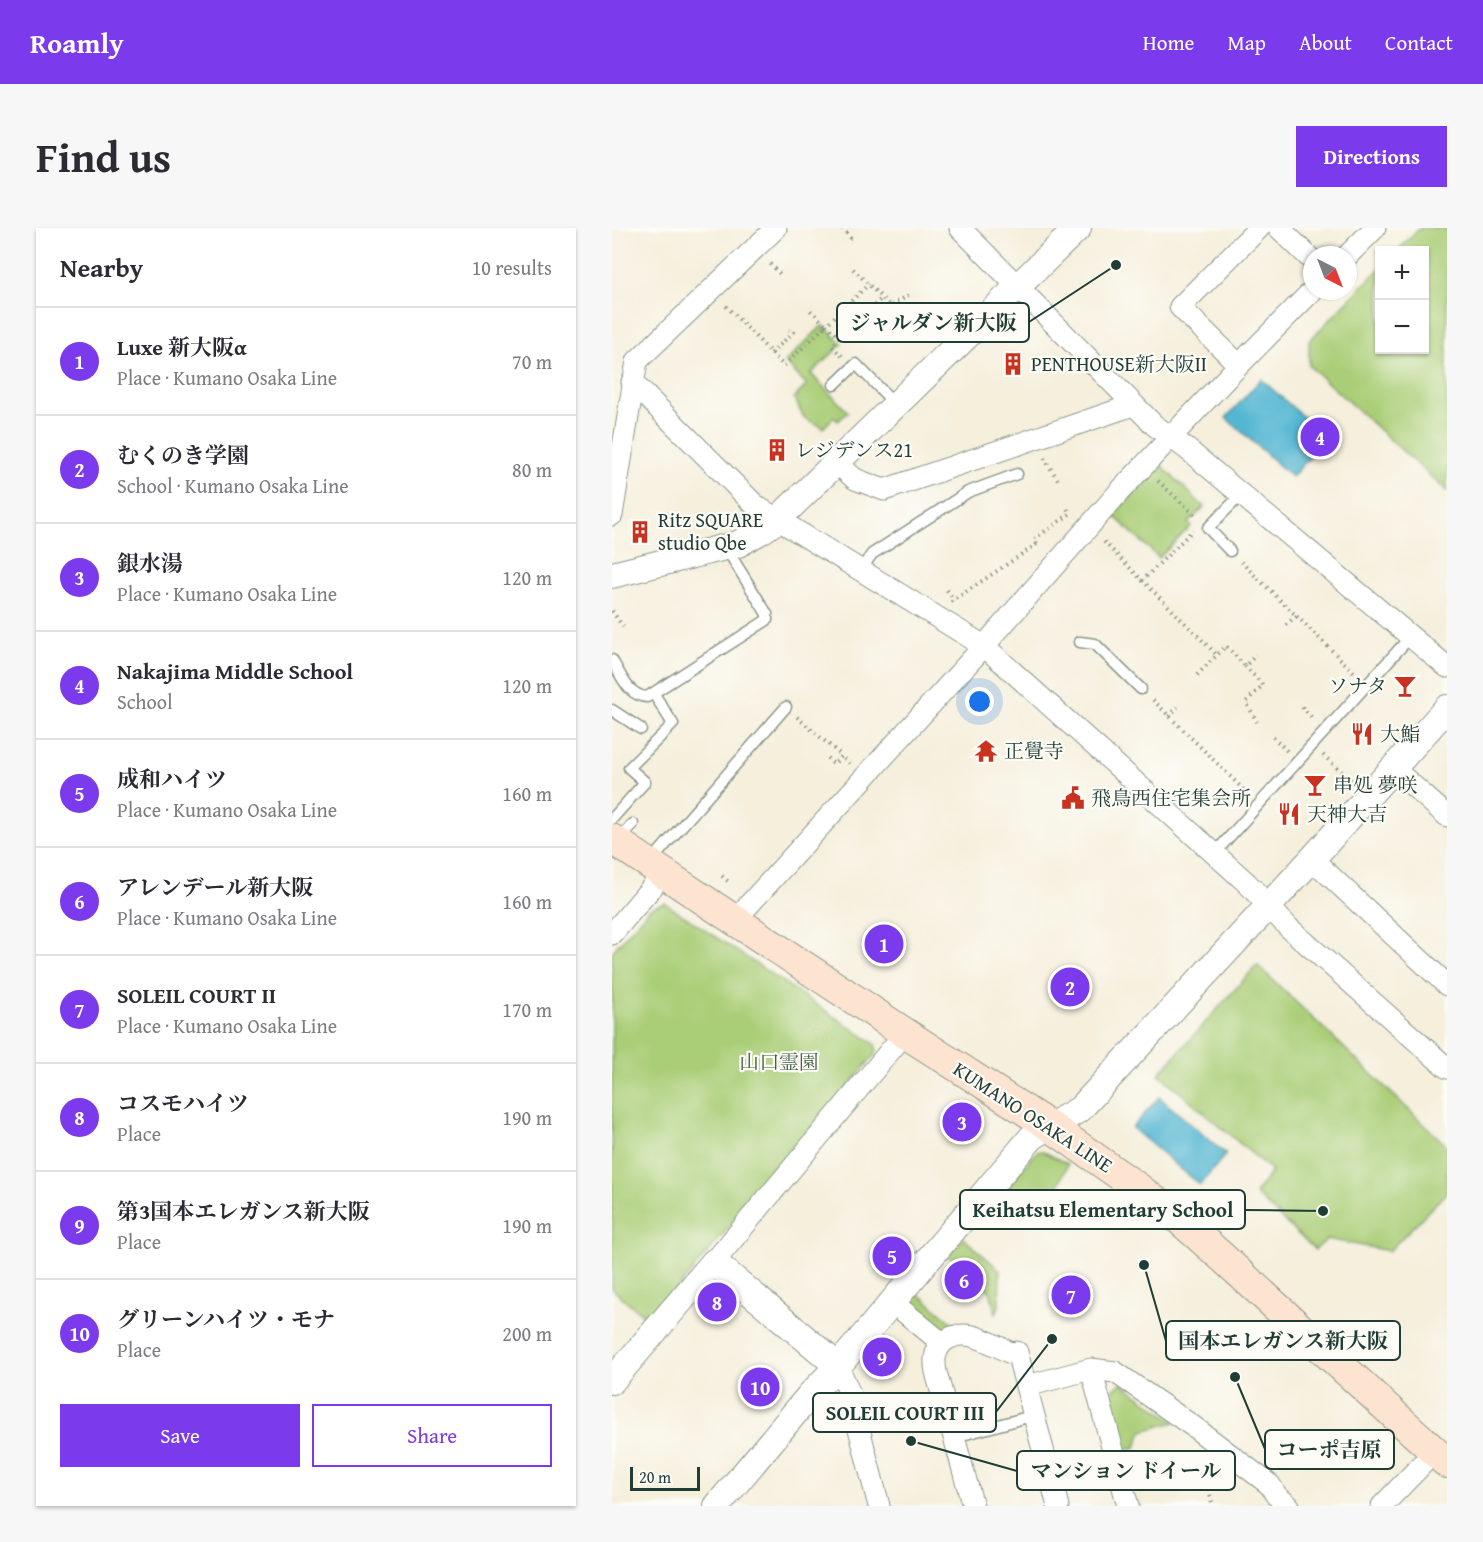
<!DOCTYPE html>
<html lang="en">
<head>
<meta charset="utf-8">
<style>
	:root { --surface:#fff; --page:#f7f7f7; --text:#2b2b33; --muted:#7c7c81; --line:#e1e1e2; --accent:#7c3aed }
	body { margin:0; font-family:"Gentium Book Plus","Noto Serif JP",serif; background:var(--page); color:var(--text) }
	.controls { position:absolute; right:18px; top:18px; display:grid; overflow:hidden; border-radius:0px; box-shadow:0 2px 4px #0004 }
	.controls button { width:54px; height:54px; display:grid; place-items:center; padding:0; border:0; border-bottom:2px solid var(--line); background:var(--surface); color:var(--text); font:30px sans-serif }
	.compass { position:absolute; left:691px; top:18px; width:54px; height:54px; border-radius:50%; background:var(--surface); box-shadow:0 2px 4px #0004; rotate:138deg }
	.scale { position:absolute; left:18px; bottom:15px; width:70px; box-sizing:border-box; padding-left:6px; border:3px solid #1f3d34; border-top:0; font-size:16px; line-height:21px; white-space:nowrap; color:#1f3d34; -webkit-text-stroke:4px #fdfcf7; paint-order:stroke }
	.you { position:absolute; left:368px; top:474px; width:21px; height:21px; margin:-15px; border:4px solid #fff; border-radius:50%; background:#1a73e8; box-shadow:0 0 0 9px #1a73e833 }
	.badge { display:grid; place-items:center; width:39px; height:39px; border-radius:50%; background:var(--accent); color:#fff; font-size:20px; font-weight:700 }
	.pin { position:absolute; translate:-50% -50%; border:3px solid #fff; box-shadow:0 2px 6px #0006 }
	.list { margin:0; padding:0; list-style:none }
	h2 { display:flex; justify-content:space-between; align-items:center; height:78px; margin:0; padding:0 24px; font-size:26px }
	h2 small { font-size:20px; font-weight:400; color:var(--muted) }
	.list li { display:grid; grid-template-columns:39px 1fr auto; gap:18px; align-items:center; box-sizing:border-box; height:108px; padding:0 24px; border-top:2px solid var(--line) }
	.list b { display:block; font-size:22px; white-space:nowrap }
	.list p { margin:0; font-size:20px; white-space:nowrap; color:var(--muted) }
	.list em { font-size:20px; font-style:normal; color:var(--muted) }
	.actions { display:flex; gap:12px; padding:18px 24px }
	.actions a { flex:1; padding:14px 0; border:2px solid var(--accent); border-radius:0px; text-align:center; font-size:21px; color:var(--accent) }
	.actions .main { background:var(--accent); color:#fff }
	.map { position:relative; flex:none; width:835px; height:1278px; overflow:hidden; border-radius:0px }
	header { display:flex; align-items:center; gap:36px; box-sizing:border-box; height:84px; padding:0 30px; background:var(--accent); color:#fff }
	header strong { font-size:28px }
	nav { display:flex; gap:33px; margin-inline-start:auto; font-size:21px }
	.intro { display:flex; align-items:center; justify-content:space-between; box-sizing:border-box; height:144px; padding:0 36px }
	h1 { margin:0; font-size:42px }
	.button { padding:15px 27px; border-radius:0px; background:var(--accent); color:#fff; font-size:21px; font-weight:700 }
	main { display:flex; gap:36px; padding:0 36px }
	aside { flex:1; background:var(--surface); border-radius:0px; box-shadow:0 2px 4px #0004 }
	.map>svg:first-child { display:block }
</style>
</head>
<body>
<header>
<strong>Roamly</strong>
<nav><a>Home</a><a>Map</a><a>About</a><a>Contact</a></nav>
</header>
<div class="intro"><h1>Find us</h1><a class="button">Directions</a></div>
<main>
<aside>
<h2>Nearby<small>10 results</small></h2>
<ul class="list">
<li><span class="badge">1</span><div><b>Luxe 新大阪α</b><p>Place · Kumano Osaka Line</p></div><em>70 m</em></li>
<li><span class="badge">2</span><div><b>むくのき学園</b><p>School · Kumano Osaka Line</p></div><em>80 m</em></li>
<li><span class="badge">3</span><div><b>銀水湯</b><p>Place · Kumano Osaka Line</p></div><em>120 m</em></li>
<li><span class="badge">4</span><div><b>Nakajima Middle School</b><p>School</p></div><em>120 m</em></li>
<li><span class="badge">5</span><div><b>成和ハイツ</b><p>Place · Kumano Osaka Line</p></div><em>160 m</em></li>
<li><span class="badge">6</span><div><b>アレンデール新大阪</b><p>Place · Kumano Osaka Line</p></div><em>160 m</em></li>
<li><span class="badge">7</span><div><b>SOLEIL COURT II</b><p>Place · Kumano Osaka Line</p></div><em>170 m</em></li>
<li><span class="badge">8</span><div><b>コスモハイツ</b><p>Place</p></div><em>190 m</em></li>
<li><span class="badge">9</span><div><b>第3国本エレガンス新大阪</b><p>Place</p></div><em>190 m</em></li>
<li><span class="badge">10</span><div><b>グリーンハイツ・モナ</b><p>Place</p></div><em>200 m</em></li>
</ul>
<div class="actions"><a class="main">Save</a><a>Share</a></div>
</aside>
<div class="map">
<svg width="835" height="1278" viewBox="0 0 835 1278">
	<rect width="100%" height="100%" fill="#fdfcf7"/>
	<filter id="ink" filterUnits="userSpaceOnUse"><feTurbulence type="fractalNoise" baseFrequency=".0167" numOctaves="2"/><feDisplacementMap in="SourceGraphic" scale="12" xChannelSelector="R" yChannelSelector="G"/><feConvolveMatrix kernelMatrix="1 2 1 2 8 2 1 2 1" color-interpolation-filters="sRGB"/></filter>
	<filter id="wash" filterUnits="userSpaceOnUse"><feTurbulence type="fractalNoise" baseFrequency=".008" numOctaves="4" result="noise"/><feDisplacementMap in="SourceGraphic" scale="24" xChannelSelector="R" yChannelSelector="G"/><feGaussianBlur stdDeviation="1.35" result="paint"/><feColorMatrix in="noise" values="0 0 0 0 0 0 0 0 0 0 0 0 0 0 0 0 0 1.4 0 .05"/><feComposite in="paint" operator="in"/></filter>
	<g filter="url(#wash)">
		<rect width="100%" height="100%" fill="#f5efdc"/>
		<path fill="#aace77" stroke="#648656" stroke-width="1.5" d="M808 0H835V263L697 138V113L767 41 768 122H812V22H786Z
			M211 97 230 116 199 146 236 184 226 193 222 189 211 200C206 195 200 195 194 191 187 185 187 176 182 170L195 157 173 134Z
			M549 237 592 279 576 295 579 298 547 330 501 287Z
			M53 675 263 816 265 824 38 1093 0 1061V724L38 680Z
			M645 737 835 918V964L777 1023 715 1011 703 1022 643 966 660 943 547 846Z
			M430 923 456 936 440 970 420 963 419 966 396 962 397 956 425 924Z
			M351 1010 388 1042 387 1078 384 1085 378 1063 336 1027Z
			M306 1065 342 1096 337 1102H329L302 1079 301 1070Z
			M509 1155 563 1194 530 1203 524 1219 512 1222 497 1166Z"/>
		<path fill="#53b6d2" stroke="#397a83" stroke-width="1.5" d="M649 151 715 210 680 249 614 190Z
			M547 869 614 926 588 957 520 900Z"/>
	</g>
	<g filter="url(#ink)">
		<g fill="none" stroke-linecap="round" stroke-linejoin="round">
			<g stroke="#8a9688" stroke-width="13">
				<path id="service" d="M222 157 244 136 284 177
					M618 323 596 300 630 266
					M248 343 260 326 356 264 405 246
					M468 414 483 416 529 461
					M0 432C9 447 16 468 35 469L155 392V386L114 320
					M0 482 29 501
					M0 591 33 554 17 540 61 496 42 466
					M7 611 21 596
					M602 626 799 408
					M39 636 48 623 174 479
					M343 1209 423 1187"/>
			</g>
			<g stroke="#8a9688" stroke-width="23">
				<path id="minor" d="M348 0 542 197 575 221 835 439
					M667 0 700 32
					M736 27 763 0
					M627 137 568 79 647 0
					M20 154 144 278 372 418 635 655 676 699 835 840
					M225 235 243 251 272 262 521 177
					M0 287 25 133 164 0
					M781 540 835 588
					M700 631 835 757
					M123 692 372 418 507 264 627 137 700 63
					M0 706 52 645
					M102 1034 293 805
					M280 1074 330 1115C352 1096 377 1115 399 1125L405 1124 446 1278
					M330 1115C322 1124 322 1133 324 1144L361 1278
					M226 1138 238 1166 267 1278
					M479 1141 516 1278
					M415 1158 479 1141 503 1144 582 1199 658 1257 664 1267 677 1278
					M770 1278 823 1223"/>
			</g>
			<g stroke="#8a9688" stroke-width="28">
				<path id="tertiary" d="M0 347 126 316 149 303 165 292 466 0
					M0 1153 102 1034 226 1138
					M105 1278 197 1168 226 1138 420 909 468 881 700 631 835 480"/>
			</g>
			<g stroke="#8a9688" stroke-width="32">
				<path id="secondary" d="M0 611 293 805 439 899 526 960 568 992 610 1029 835 1235"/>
			</g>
			<path stroke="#8a9688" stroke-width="4" stroke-dasharray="1.5 4.5" stroke-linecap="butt" d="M230 0 239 10 242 8
				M158 36 169 47
				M241 41 270 70
				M114 78 172 138 214 97 198 82
				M227 110 270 70 278 78 298 66
				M159 125 182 104 177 102
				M230 128 220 118 227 110 214 97 257 56
				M432 230 448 255
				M546 253 585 289
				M492 314 605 427
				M425 316 422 311 458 286 455 280
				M629 334 744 446
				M530 353 581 302
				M335 362 342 372
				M339 374 425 316
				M0 383 12 400
				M674 397 684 388
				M633 438 651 457 634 474 645 494
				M585 447 614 418 633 438 644 427
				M541 472 636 566
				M690 479 702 492
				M557 488 566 479
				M185 489 230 528
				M661 509 675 523
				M711 527 739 552
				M215 530 222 536 230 528 238 536
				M110 648 117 654
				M589 1232 601 1278
				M575 1241 590 1237"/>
			<use href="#service" stroke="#fff" stroke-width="10"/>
			<use href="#minor" stroke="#fff" stroke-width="21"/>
			<use href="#tertiary" stroke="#fff" stroke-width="26"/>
			<use href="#secondary" stroke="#fde4d1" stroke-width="30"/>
		</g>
	</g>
	<defs>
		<g id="building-bare" transform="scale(1.8)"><path d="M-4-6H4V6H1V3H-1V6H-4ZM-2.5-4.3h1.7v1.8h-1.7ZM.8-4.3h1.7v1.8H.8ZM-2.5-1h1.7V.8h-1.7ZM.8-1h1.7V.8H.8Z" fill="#c8321e" stroke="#fdfcf7" stroke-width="2.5" paint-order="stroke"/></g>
		<g id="bar-bare" transform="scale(1.8)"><path d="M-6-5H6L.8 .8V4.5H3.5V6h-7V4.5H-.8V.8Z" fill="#c8321e" stroke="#fdfcf7" stroke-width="2.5" paint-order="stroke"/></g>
		<g id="restaurant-bare" transform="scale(1.8)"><path d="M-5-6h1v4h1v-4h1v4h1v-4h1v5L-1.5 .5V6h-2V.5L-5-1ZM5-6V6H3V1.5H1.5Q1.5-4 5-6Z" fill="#c8321e" stroke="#fdfcf7" stroke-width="2.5" paint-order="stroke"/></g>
		<g id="temple-bare" transform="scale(1.8)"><path d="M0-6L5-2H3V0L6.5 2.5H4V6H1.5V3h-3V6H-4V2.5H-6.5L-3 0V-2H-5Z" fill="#c8321e" stroke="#fdfcf7" stroke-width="2.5" paint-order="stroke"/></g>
		<g id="civic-bare" transform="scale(1.8)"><path d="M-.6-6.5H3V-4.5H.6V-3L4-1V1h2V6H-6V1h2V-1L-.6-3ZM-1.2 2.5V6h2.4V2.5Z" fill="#c8321e" stroke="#fdfcf7" stroke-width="2.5" paint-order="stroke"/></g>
	</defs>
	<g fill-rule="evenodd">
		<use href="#building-bare" x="401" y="136"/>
		<use href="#building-bare" x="165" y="222"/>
		<use href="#building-bare" x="28" y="304"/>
		<use href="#bar-bare" x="793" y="458"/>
		<use href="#restaurant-bare" x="750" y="506"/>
		<use href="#temple-bare" x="374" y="523"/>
		<use href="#bar-bare" x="703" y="557"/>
		<use href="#civic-bare" x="461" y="570"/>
		<use href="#restaurant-bare" x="677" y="586"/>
	</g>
	<g text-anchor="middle" stroke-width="4.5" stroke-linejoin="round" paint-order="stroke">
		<g font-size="20" fill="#1f3d34" stroke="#fdfcf7" text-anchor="start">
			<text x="419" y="143">PENTHOUSE新大阪II</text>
			<text x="183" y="229">レジデンス21</text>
			<text x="46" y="299">Ritz SQUARE<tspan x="46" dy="23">studio Qbe</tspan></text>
			<text x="775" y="465" text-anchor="end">ソナタ</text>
			<text x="768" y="513">大鮨</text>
			<text x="392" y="530">正覺寺</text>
			<text x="721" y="564">串処 夢咲</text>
			<text x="479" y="577">飛鳥西住宅集会所</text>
			<text x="695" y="593">天神大吉</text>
		</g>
		<g font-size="20" fill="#426145" stroke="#fdfcf7">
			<text x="167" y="841">山口霊園</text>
		</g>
		<g font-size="20" fill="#1f3d34" stroke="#fdfcf7">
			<text transform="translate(421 889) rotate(33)" y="7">KUMANO OSAKA LINE</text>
		</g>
	</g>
	<path fill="none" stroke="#1f3d34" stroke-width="2" d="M504 37L417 94M711 983L633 982M532 1037L554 1113M440 1111L384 1184M623 1149L653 1221M299 1213L405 1243"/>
	<g fill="#1f3d34" stroke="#fdfcf7" stroke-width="2">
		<circle cx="504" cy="37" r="6"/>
		<circle cx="711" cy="983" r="6"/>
		<circle cx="532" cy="1037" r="6"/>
		<circle cx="440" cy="1111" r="6"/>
		<circle cx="623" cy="1149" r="6"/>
		<circle cx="299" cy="1213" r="6"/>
	</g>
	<g fill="#fdfcf7" stroke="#1f3d34" stroke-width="2">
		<rect x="225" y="75" width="192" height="39" rx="6"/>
		<rect x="348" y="962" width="285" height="39" rx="6"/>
		<rect x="554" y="1093" width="234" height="39" rx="6"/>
		<rect x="201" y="1165" width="183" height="39" rx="6"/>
		<rect x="653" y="1202" width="129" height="39" rx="6"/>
		<rect x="405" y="1223" width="218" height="39" rx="6"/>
	</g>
	<g font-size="21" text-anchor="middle" font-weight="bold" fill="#1f3d34">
		<text x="321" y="102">ジャルダン新大阪</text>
		<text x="491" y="989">Keihatsu Elementary School</text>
		<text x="671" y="1120">国本エレガンス新大阪</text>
		<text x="293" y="1192">SOLEIL COURT III</text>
		<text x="717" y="1229">コーポ吉原</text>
		<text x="514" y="1250">マンション ドイール</text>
	</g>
</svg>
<div class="controls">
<button>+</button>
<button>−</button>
</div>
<svg class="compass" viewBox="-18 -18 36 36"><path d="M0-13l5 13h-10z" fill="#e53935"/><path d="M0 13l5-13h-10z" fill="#7c7c81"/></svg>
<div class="scale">20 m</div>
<div class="you"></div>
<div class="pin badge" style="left:272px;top:716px">1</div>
<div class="pin badge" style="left:458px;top:759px">2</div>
<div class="pin badge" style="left:350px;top:894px">3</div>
<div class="pin badge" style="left:708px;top:209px">4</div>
<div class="pin badge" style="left:280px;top:1028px">5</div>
<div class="pin badge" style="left:352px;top:1052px">6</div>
<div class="pin badge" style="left:459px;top:1067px">7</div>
<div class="pin badge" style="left:105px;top:1074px">8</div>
<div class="pin badge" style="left:270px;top:1129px">9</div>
<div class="pin badge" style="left:148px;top:1159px">10</div>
</div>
</main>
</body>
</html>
